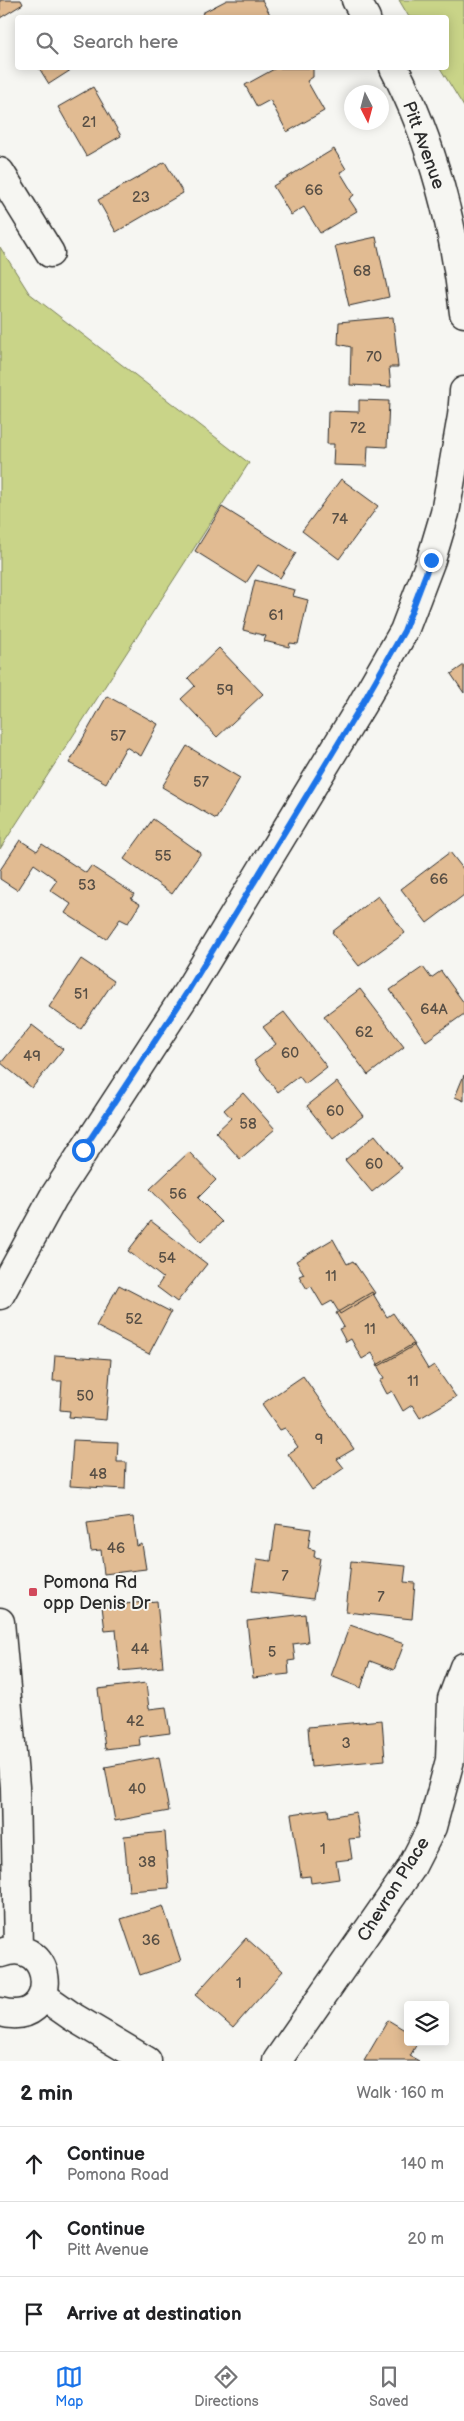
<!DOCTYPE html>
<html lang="en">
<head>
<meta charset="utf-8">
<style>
	:root { --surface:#fff; --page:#f6f6f6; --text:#202124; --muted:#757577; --line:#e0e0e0; --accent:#1a73e8 }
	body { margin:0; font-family:"Balsamiq Sans",sans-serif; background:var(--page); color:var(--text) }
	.controls { position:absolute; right:15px; bottom:15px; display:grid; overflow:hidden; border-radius:5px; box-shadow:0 2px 12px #0003 }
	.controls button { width:45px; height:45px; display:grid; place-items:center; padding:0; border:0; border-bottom:1px solid var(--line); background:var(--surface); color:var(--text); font:25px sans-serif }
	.compass { position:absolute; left:344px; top:85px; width:45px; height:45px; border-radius:50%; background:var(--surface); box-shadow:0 2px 12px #0003; rotate:174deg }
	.stop { position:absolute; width:15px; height:15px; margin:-11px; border:4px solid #1a73e8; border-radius:50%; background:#fff }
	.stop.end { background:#1a73e8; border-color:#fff; box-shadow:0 1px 5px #0008 }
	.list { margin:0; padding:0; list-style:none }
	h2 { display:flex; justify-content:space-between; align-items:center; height:65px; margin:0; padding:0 20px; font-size:21px }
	h2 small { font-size:16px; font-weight:400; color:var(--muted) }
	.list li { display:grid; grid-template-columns:32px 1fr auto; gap:15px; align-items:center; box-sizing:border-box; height:75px; padding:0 20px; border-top:1px solid var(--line) }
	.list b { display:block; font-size:19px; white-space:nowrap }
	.list p { margin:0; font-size:16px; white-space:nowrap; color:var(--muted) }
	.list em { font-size:16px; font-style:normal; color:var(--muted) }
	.icon { flex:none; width:28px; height:28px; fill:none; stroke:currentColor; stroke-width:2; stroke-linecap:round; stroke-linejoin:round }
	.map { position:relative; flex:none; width:464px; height:2061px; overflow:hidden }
	.search { position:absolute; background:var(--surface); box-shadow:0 2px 12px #0003; left:15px; right:15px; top:15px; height:55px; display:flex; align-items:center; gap:12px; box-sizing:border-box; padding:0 18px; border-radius:5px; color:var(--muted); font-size:19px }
	.sheet { height:290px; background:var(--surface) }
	nav { display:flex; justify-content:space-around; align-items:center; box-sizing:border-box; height:70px; border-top:1px solid var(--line); background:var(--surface); font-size:14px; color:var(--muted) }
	nav a { display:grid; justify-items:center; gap:2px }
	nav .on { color:var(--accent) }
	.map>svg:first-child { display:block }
</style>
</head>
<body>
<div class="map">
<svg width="464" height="2061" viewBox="0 0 464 2061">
	<rect width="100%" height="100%" fill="#f6f6f2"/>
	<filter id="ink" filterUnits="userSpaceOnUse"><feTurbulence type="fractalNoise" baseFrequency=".02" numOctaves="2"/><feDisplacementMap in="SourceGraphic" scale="10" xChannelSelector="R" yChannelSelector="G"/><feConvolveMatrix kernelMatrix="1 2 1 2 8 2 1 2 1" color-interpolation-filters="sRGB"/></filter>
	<g filter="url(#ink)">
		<path fill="#c9d488" stroke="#7a805a" d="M399 0H464V107L440 68H446V18L409 17Z
			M0 247 29 293 249 463 0 849Z"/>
		<path fill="#e1bb92" stroke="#2b2b2b" d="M0 0H21L23 4 0 18Z
			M227 0H262L272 18H205L202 13Z
			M39 68H74L49 84Z
			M276 68H313V77L307 81 324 111 287 132 270 100 257 107 245 85Z
			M93 87 121 136 86 156 58 107Z
			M334 149 346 169 340 172 354 195 349 199 357 211 320 233 304 207 291 215 273 186Z
			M165 162 183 193 116 232 98 200Z
			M376 237 389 297 349 306 335 246Z
			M393 317 398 367H389L391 387 350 385 351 347 338 344 339 322Z
			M359 400 389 401 387 447 368 446 367 466 333 465 334 444H327L328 411 359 412Z
			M341 479 378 506 339 559 302 531Z
			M222 507 296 553 280 578 258 565 246 583 195 551Z
			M255 580 295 590 293 596 308 600 298 644 290 643 289 647 264 641 266 636 243 630Z
			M219 648 263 694 217 737 181 699 195 686 188 678Z
			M464 665V693L451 674Z
			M107 696 158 724 141 756 126 747 106 783 69 763Z
			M187 746 240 778 216 819 162 787Z
			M153 819 201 853 172 894 124 859Z
			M20 840 37 851 42 844 86 873 91 866 134 894 131 899 140 904 128 923 120 919 106 939 65 913 71 904 50 890 57 880 34 864 17 890 0 879V870Z
			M450 852 464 870V895L427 923 401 889Z
			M378 896 405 933 359 966 332 932Z
			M81 959 114 981 81 1029 49 1007Z
			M423 967 431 978 441 971 464 1003V1014L426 1041 390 990Z
			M360 989 404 1047 368 1075 324 1016Z
			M284 1012 327 1067 305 1084 299 1076 278 1092 254 1061 276 1044 263 1027Z
			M32 1025 63 1049 32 1088 1 1063Z
			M464 1075V1101L455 1097Z
			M337 1082 363 1116 333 1139 307 1106Z
			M243 1093 275 1129 240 1159 216 1132 231 1118 224 1110Z
			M375 1135 402 1168 372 1192 345 1160Z
			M189 1152 216 1180 198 1198 222 1222 201 1242 150 1189Z
			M151 1221 207 1264 177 1302 157 1287 163 1278 128 1251Z
			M333 1239 347 1264 353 1261 375 1293 340 1314 332 1301 323 1306 311 1286 307 1289 299 1276 304 1274 296 1261Z
			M119 1285 171 1312 149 1354 96 1326Z
			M372 1292 387 1317 393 1313 415 1345 379 1366 372 1353 362 1359 351 1339 346 1342 339 1329 344 1327 336 1313Z
			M413 1344 428 1369 434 1365 456 1397 420 1418 412 1405 403 1411 392 1391 387 1394 380 1381 384 1378 377 1365Z
			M55 1355 111 1359 106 1420 69 1417 70 1411 60 1410 62 1381H53Z
			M303 1376 354 1449 337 1459 344 1468 312 1490 288 1454 298 1447 285 1428 280 1430 262 1404Z
			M73 1440 118 1442 117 1462H126L125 1489 70 1486Z
			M133 1517 137 1546 142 1544 146 1569 104 1574 101 1550 91 1551 87 1523Z
			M276 1524 311 1529 308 1548 315 1550 314 1557 320 1558 313 1599 252 1591 257 1559 271 1561Z
			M351 1561 406 1566 404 1582 415 1583 412 1619 346 1612Z
			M157 1601 163 1667 120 1671 116 1630 105 1631 102 1606Z
			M305 1614 308 1642 293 1644 295 1660 288 1661 289 1674 253 1678 247 1621Z
			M350 1625 404 1644 394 1670 370 1661 361 1688 331 1676Z
			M146 1683 149 1709 166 1707 170 1733 139 1737 140 1745 105 1749 98 1689Z
			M382 1720 385 1760 311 1767 308 1727Z
			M159 1757 169 1811 115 1821 105 1767Z
			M328 1809 329 1817 356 1812 360 1838 349 1839 352 1859 336 1861 339 1879 311 1883 310 1876 301 1877 291 1814Z
			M165 1832 169 1888 129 1891 124 1836Z
			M163 1906 181 1961 140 1975 121 1919Z
			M246 1938 283 1971 233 2028 195 1995Z
			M388 2020 408 2032V2042H418L410 2056 419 2061H364Z"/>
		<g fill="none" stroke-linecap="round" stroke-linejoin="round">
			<g stroke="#2b2b2b" stroke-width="31">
				<path id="minor" d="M0 172 50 253
					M43 1996 73 2017 147 2061
					M277 2061 410 1870 432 1827 450 1760 452 1699 464 1667"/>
			</g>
			<g stroke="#2b2b2b" stroke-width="31">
				<path id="tertiary" d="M356 0 366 18
					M394 68C433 142 455 230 464 313
					M0 1295 53 1198 188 991 361 706 404 631 431 560 445 513 462 416 464 391
					M0 1622 15 1787 18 1950
					M0 2012C63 2029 56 1933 1 1953"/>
			</g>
			<use href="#minor" stroke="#f6f6f2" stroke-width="28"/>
			<use href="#tertiary" stroke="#f6f6f2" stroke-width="28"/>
		</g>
	</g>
	<g fill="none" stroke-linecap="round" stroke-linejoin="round" filter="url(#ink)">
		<path stroke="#1a73e8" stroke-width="6" d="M83 1150 188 991 361 706 404 631 431 560"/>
	</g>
	<rect fill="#d1495b" stroke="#f6f6f2" stroke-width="2" x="28" y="1587" width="10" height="10" rx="2.5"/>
	<g text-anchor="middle" stroke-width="4" stroke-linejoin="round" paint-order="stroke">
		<g font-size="15" fill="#584f45">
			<text x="89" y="127">21</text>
			<text x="314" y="195">66</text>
			<text x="141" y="202">23</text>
			<text x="362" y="276">68</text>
			<text x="374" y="362">70</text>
			<text x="358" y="433">72</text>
			<text x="340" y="524">74</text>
			<text x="276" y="620">61</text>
			<text x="225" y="695">59</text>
			<text x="118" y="741">57</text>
			<text x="201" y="787">57</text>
			<text x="163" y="861">55</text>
			<text x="439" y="884">66</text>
			<text x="87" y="890">53</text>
			<text x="81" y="999">51</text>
			<text x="434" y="1014">64A</text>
			<text x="364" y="1037">62</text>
			<text x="290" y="1058">60</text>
			<text x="32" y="1061">49</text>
			<text x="335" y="1116">60</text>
			<text x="248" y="1129">58</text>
			<text x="374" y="1169">60</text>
			<text x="178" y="1199">56</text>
			<text x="167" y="1263">54</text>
			<text x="331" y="1281">11</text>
			<text x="134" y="1324">52</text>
			<text x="370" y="1334">11</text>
			<text x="413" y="1386">11</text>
			<text x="85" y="1401">50</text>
			<text x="319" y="1444">9</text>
			<text x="98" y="1479">48</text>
			<text x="116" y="1553">46</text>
			<text x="285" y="1581">7</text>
			<text x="381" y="1602">7</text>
			<text x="140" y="1654">44</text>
			<text x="272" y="1657">5</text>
			<text x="135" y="1726">42</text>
			<text x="346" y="1748">3</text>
			<text x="137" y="1794">40</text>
			<text x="323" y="1854">1</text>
			<text x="147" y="1867">38</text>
			<text x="151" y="1945">36</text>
			<text x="239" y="1988">1</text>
		</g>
		<g font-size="18" fill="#2b2b2b" stroke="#f6f6f2">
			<text transform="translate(424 145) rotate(70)" y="6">Pitt Avenue</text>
			<text transform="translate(393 1889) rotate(-58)" y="6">Chevron Place</text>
		</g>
		<g font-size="18" fill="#2b2b2b" stroke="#f6f6f2" text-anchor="start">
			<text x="43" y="1588">Pomona Rd<tspan x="43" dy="21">opp Denis Dr</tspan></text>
		</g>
	</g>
</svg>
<div class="controls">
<button><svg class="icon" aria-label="layers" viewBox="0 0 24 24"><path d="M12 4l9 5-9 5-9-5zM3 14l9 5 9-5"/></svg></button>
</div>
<svg class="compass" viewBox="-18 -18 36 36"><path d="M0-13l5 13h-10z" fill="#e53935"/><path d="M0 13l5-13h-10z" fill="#757577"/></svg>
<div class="stop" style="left:83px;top:1150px"></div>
<div class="stop end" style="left:431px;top:560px"></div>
<div class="search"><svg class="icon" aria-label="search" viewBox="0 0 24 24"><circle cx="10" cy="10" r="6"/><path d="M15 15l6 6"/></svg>Search here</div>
</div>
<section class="sheet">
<h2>2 min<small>Walk · 160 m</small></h2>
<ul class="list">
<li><svg class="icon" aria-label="ahead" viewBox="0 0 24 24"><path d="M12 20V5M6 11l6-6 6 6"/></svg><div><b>Continue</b><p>Pomona Road</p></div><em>140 m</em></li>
<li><svg class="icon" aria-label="ahead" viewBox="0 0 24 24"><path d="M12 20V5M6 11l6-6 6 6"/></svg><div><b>Continue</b><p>Pitt Avenue</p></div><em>20 m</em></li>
<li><svg class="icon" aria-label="arrive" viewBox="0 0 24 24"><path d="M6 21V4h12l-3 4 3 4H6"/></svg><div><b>Arrive at destination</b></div></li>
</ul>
</section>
<nav>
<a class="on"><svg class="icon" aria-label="map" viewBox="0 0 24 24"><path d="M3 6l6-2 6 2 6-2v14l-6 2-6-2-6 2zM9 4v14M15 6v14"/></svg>Map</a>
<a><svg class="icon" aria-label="directions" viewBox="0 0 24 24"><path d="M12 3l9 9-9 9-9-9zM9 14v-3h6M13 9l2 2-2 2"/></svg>Directions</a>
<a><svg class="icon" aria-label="saved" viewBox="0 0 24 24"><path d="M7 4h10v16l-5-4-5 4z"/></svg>Saved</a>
</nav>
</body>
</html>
